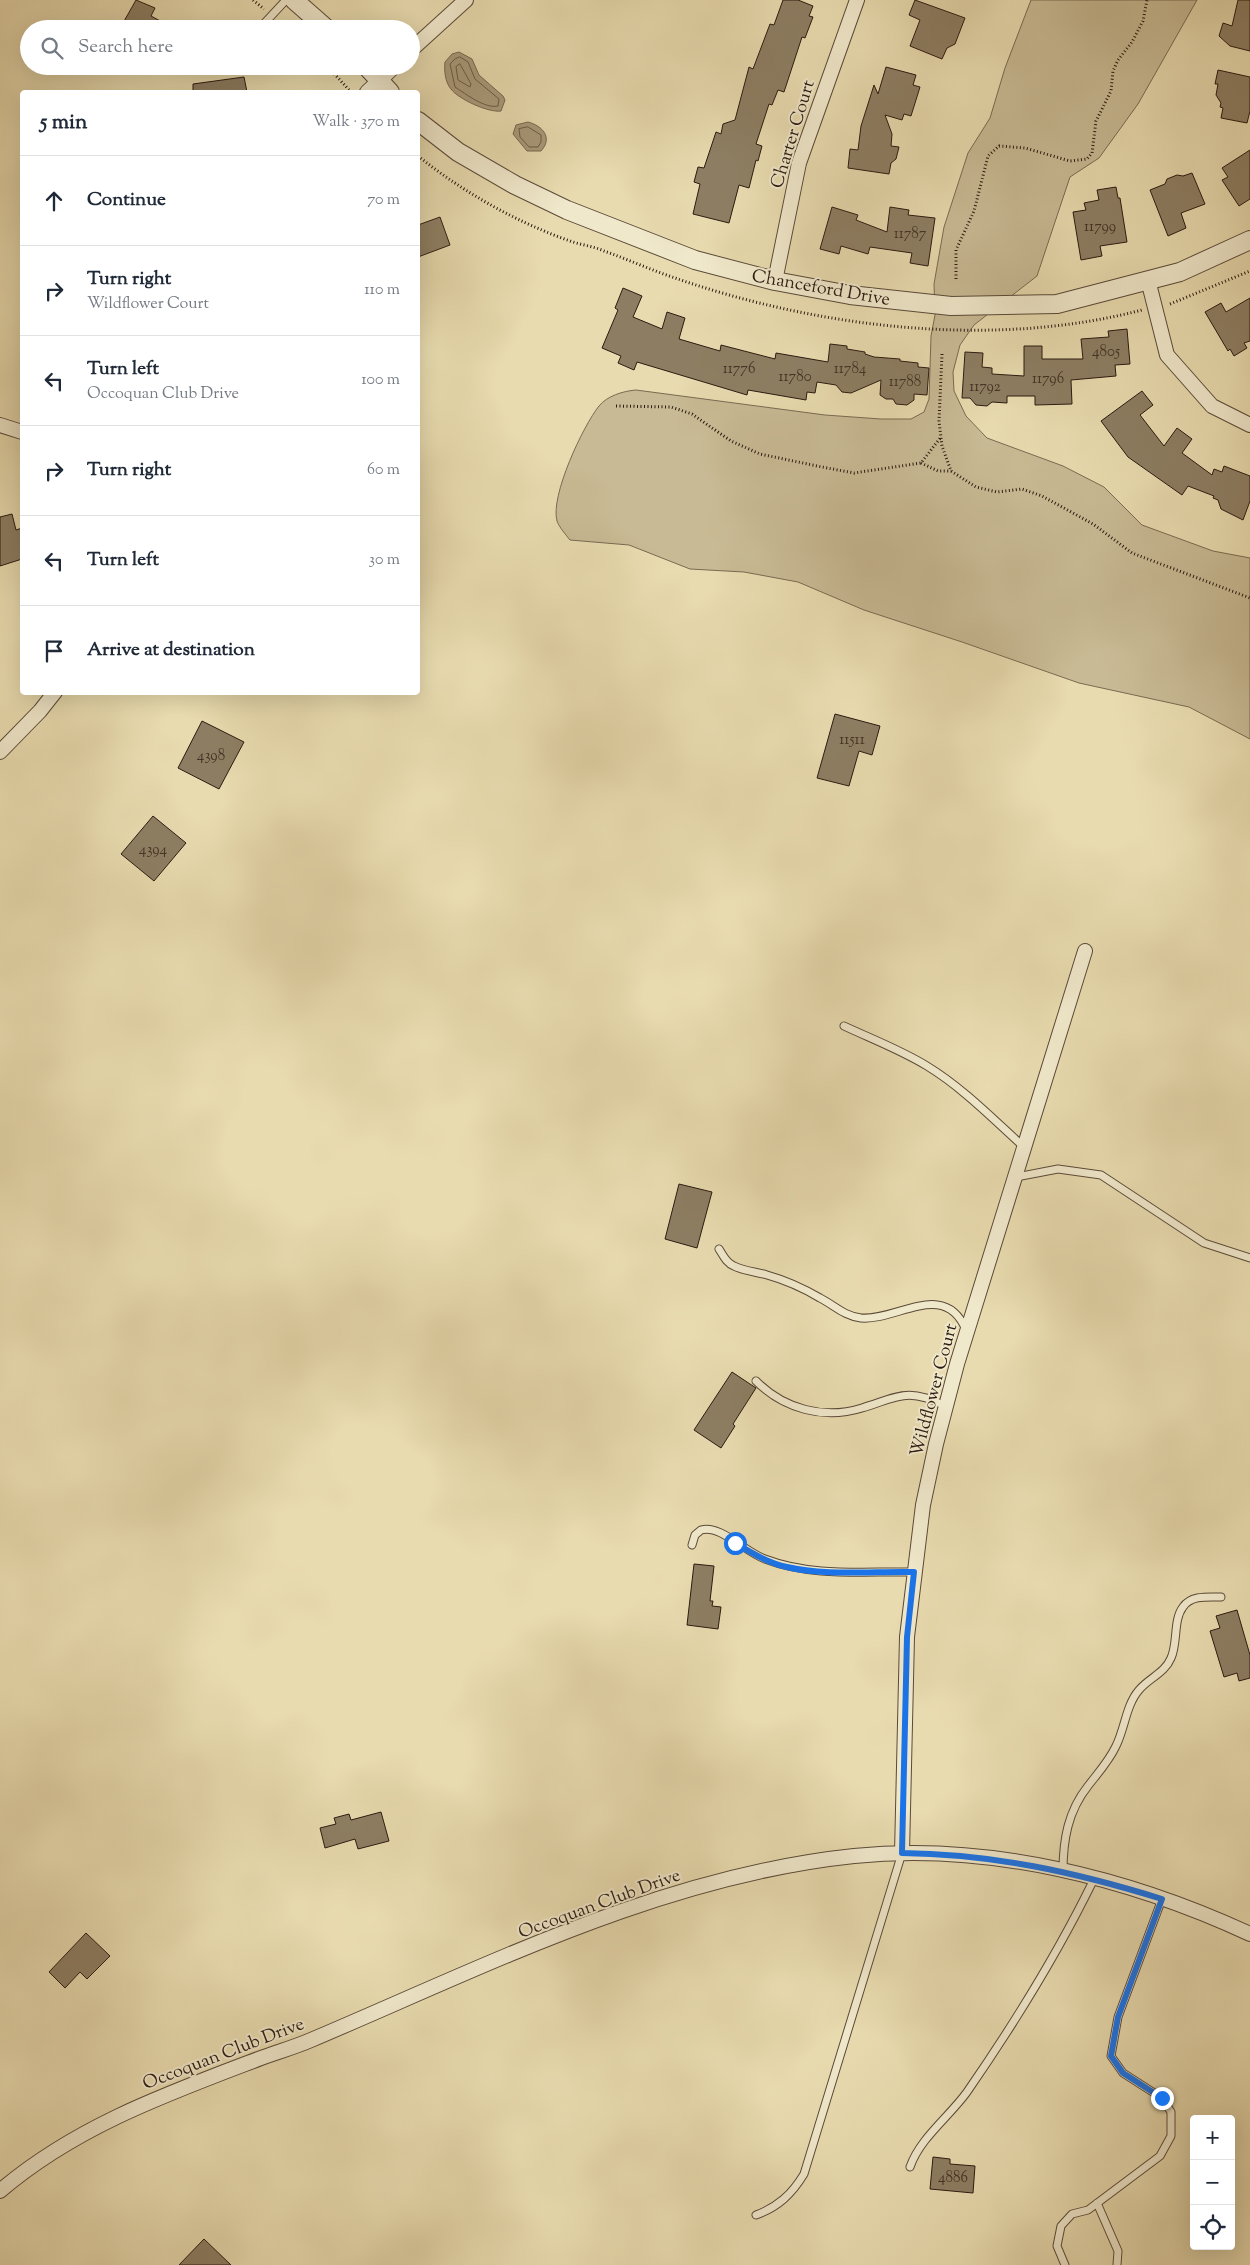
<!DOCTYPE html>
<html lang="en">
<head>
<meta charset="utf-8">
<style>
	:root { --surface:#fff; --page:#f6f6f7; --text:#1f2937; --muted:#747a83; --line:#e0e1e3 }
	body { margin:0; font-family:"Sorts Mill Goudy",serif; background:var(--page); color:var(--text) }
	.controls { position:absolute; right:15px; bottom:15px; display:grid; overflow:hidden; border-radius:5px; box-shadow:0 5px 20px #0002 }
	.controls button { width:45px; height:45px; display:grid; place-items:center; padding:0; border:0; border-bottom:1px solid var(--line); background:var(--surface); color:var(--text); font:25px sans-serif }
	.stop { position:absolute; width:15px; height:15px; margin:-11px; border:4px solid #1a73e8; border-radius:50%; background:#fff }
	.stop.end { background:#1a73e8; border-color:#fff; box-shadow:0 1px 5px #0008 }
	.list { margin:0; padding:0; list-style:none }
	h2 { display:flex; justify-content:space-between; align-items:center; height:65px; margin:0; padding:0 20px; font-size:21px }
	h2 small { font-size:16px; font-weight:400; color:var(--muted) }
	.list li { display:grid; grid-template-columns:32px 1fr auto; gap:15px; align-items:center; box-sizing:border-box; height:90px; padding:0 20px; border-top:1px solid var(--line) }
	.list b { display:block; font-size:19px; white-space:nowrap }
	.list p { margin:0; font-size:16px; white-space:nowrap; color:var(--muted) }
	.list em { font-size:16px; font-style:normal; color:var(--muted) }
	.icon { flex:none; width:28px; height:28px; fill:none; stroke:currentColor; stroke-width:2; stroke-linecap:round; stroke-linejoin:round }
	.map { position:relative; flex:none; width:1250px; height:2265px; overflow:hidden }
	.search { position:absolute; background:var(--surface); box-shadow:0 5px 20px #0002; left:20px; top:20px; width:400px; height:55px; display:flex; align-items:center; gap:12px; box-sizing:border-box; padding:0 18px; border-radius:28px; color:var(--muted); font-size:19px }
	.panel { position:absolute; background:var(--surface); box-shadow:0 5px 20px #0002; left:20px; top:90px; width:400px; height:605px; border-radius:5px }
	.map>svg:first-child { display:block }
</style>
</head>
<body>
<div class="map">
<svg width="1250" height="2265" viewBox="0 0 1250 2265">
	<rect width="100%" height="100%" fill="#e8dbaf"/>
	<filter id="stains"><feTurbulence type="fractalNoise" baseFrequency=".004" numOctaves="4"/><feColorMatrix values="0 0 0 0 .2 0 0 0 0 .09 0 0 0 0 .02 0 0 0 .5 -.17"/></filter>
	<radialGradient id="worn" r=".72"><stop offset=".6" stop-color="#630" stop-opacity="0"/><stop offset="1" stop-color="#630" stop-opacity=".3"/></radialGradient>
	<path fill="#c8ba94" stroke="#7a6a52" d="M1031 0H1197L1138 104 1099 158 1070 177 1037 276 974 325 960 345 953 372 954 391 966 416 987 438 1063 466 1104 487 1142 525 1213 551 1250 558V739L1189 707 1079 683 962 642 864 610 798 582 744 572 690 569 629 545 570 540C566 535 559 527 557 521 550 496 583 426 599 406 607 396 623 391 636 390L825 415 881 419H911L924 412 929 399 931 336 935 315 934 284 944 227 968 153 990 118 1005 68Z"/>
	<path fill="#a89979" stroke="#76664f" d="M459 52 472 59 479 75 503 96 505 100 501 111C489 113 458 99 451 89 445 82 444 70 445 62L452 54Z
		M528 122C543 126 553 138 541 151H527L513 134 516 125Z"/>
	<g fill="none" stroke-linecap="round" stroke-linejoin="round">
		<path stroke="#6a5a45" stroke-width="1" d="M460 57 468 62 475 79 499 99 498 106C485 109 466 94 455 87L450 64 455 59Z
			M460 64 471 84 470 87 458 80 456 67Z
			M528 127 541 135V142L538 147H529L520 137 519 129Z"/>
	</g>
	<path fill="#8d7e63" stroke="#2b1a11" d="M136 0 155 8 151 16 175 29H133L123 23Z
		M783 0H798L813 6 809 16 813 17 805 38 802 37 784 92 778 90 772 105 769 104 756 144 762 146 758 161 756 160 749 188 739 185 729 223 693 214 700 184 694 182 698 167 704 168 716 132 721 134 723 124 735 120 749 67 753 69 770 24 774 25Z
		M915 0 965 18 955 44 947 48 942 59 910 46 920 20 909 15Z
		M1238 0H1250V51L1230 46 1219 36 1223 23 1232 26Z
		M886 67 916 75 913 85 920 87 911 116 904 114 902 120 885 115 892 134 891 146 899 147 896 159 891 163 889 174 848 168 850 149 858 150 861 126 874 85 878 94Z
		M1218 70 1250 77V111L1247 123 1221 118 1223 108 1220 107 1221 103 1216 95 1218 84H1215Z
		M244 77 247 92H193V84Z
		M1250 150V199L1239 206 1222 180 1228 177 1222 168Z
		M1192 173 1205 204 1181 213 1186 228 1168 236 1150 190 1165 184 1167 179 1177 175 1183 176Z
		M1116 187 1118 198H1120L1127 242 1100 246 1102 256 1081 260 1073 212 1086 210 1084 203 1099 200 1097 190Z
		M832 207 858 215 856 220 887 232 890 207 909 210 908 215 935 218 928 266 910 263 912 253 870 247 868 254 841 246 839 254 820 249Z
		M440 217 450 245 418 257V225Z
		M623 288 642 296 633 317 662 329 667 312 685 318 679 339 720 351 721 345 775 359 776 353 828 362 830 344 847 346V349L865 352V354L874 357 900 359V361L918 363V367L929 368 927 395 914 394V400L907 405 896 404 893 399H886L880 395 881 380 851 393 842 392 836 385 817 382 815 393 807 392 806 400 748 390 747 395 637 362 634 370 618 363 621 356 602 348 618 310 615 308Z
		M1250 298V341L1244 343 1247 348 1234 356 1230 349 1228 351 1205 312 1221 303 1226 312Z
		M1127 329 1130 364 1115 365 1116 376 1071 380 1072 404 1035 405V396H1007V403L992 402 987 406 976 405 970 398H962L965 352 983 353 982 367 992 368V374L1024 376V346H1042V359H1083L1081 339 1109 337 1108 331Z
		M1142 391 1153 405 1140 415 1164 446 1177 428 1192 439 1182 453 1212 475 1214 469 1222 472 1224 466 1250 476V501L1243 520 1221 509 1218 500 1213 498 1214 496 1188 486 1182 495 1128 457 1101 421Z
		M12 514 16 530 22 528V559L0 566V517Z
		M835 714 880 726 872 755 859 751 849 786 817 778Z
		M202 721 244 742 219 789 178 768Z
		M153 816 186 843 154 881 121 854Z
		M679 1184 712 1192 697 1248 665 1239Z
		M732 1372 756 1388 733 1424 735 1426 721 1448 694 1430Z
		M694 1564 714 1566 710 1601H713L712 1606 721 1607 718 1629 687 1625Z
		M1237 1610 1250 1655V1678L1239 1681 1237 1673 1224 1677 1210 1631 1220 1628 1216 1616Z
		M381 1812 389 1841 358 1849 355 1839 325 1848 320 1828 336 1824 334 1818 349 1814 351 1820Z
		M86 1933 110 1956 87 1979 80 1972 65 1988 49 1972Z
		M933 2157 950 2159V2164L975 2166 973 2193 930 2189Z
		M204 2239 231 2265H179Z"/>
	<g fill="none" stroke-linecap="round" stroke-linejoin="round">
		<g stroke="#5a4a38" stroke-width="9">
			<path id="service" d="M259 29 286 0
				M224 69 227 66
				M844 1026C872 1039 901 1050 927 1066 963 1088 993 1119 1024 1147
				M1016 1177 1058 1169 1101 1175 1204 1243 1250 1258
				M719 1249C723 1255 726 1263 734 1266 744 1271 757 1272 767 1275 785 1280 803 1288 820 1298 834 1305 844 1316 861 1318 897 1321 945 1279 966 1330
				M756 1381C784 1409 824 1420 862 1408 898 1397 908 1387 945 1406
				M692 1545 695 1535 701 1530C720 1524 745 1552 765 1559 812 1577 863 1571 913 1572
				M1063 1871C1063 1840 1068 1811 1088 1786 1098 1773 1109 1761 1116 1746 1125 1728 1126 1705 1139 1690 1149 1678 1165 1673 1171 1658 1178 1643 1173 1620 1183 1607 1191 1595 1208 1597 1221 1597
				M910 2167C920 2138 949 2117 967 2092 1014 2024 1058 1953 1094 1879
				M1097 2203 1118 2251 1117 2265
				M756 2215C778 2207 792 2194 804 2174L902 1853
				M1065 2265 1057 2246 1061 2226 1072 2214 1088 2210 1160 2156 1171 2136V2112L1162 2098 1123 2073 1111 2056 1118 2017 1162 1899"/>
		</g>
		<g stroke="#5a4a38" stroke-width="16">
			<path id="minor" d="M411 50 466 0
				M367 92 395 66
				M1148 280 1167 355 1212 406 1250 425
				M775 281 799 163 857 0
				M0 425 22 432
				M0 752 40 711 55 692
				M902 1853 907 1637 923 1505 936 1444 957 1364 1085 951
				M0 2191C76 2126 169 2093 261 2058 277 2052 295 2047 311 2040 486 1966 662 1876 854 1856 987 1842 1129 1878 1250 1934"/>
		</g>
		<g stroke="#5a4a38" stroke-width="20">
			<path id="tertiary" d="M294 0 327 29
				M366 66 390 92
				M418 121 458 152 515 185 567 210 695 260 775 281 850 295 951 306 1057 304 1180 272 1250 240"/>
		</g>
		<path stroke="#2b1a11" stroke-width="3" stroke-dasharray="1 2.5" stroke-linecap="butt" d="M253 0 264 9
			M281 22 287 29
			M327 66 351 92
			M418 156C463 192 516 222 570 241 581 245 593 246 604 251 627 259 651 270 675 278 819 328 993 349 1142 310
			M956 279V250L974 211 988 156 999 146 1025 148 1070 161 1087 159 1092 153 1096 121 1111 91 1113 71 1118 60 1132 42 1143 21 1147 0
			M1170 304 1250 271
			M942 354 939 421 942 446 951 471 976 487 997 492 1022 489 1042 496 1093 524 1132 553 1250 598
			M616 406 671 407 692 414 731 441 760 454 822 467 854 473 921 463 941 437
			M921 463 938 471H951"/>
		<use href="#service" stroke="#f0e8cb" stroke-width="7"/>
		<use href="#minor" stroke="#f0e8cb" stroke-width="14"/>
		<use href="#tertiary" stroke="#f0e8cb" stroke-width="18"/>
	</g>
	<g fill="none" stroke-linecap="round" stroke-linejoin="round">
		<path stroke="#1a73e8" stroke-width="6" d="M735 1543C752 1553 768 1563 787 1567 823 1576 875 1571 914 1572L907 1637 902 1853C993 1854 1075 1872 1162 1899L1118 2017 1111 2056 1123 2073 1162 2098"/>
	</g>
	<g text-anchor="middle" stroke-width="4" stroke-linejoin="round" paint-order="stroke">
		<g font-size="15" fill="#443326">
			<text x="1100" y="231">11799</text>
			<text x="910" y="238">11787</text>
			<text x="1106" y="356">4805</text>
			<text x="739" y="373">11776</text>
			<text x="850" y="373">11784</text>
			<text x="795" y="381">11780</text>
			<text x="1048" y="383">11796</text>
			<text x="905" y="386">11788</text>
			<text x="985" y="391">11792</text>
			<text x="852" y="744">11511</text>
			<text x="211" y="760">4398</text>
			<text x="153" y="854">4394</text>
			<text x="953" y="2182">4886</text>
		</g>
		<g font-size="18" fill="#2b1a11" stroke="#f0e8cb">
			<text transform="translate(792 134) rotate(-73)" y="6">Charter Court</text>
			<text transform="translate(821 287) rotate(10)" y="6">Chanceford Drive</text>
			<text transform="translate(933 1390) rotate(-75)" y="6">Wildflower Court</text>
			<text transform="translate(599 1903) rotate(-20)" y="6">Occoquan Club Drive</text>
			<text transform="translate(223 2053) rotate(-21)" y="6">Occoquan Club Drive</text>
		</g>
	</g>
	<rect width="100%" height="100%" filter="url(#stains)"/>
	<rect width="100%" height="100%" fill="url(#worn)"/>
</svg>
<div class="controls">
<button>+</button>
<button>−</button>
<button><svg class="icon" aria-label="locate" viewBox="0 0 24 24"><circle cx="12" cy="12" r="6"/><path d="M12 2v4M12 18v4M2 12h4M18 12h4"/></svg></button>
</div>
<div class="stop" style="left:735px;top:1543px"></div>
<div class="stop end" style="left:1162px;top:2098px"></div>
<div class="search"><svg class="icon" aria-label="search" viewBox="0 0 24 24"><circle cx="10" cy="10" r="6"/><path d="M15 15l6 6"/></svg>Search here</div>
<section class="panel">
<h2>5 min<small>Walk · 370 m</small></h2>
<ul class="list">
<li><svg class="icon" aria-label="ahead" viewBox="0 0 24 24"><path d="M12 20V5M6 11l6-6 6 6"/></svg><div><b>Continue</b></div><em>70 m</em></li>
<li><svg class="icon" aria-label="right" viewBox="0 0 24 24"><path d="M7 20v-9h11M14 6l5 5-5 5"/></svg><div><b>Turn right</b><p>Wildflower Court</p></div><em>110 m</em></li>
<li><svg class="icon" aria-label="left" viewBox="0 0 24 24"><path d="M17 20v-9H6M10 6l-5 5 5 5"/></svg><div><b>Turn left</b><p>Occoquan Club Drive</p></div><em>100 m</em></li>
<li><svg class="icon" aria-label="right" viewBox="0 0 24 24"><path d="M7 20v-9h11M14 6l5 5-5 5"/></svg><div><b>Turn right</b></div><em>60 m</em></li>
<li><svg class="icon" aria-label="left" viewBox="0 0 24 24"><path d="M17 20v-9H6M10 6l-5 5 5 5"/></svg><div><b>Turn left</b></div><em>30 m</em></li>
<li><svg class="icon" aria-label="arrive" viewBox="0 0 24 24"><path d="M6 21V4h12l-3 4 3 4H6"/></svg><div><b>Arrive at destination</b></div></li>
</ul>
</section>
</div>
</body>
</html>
